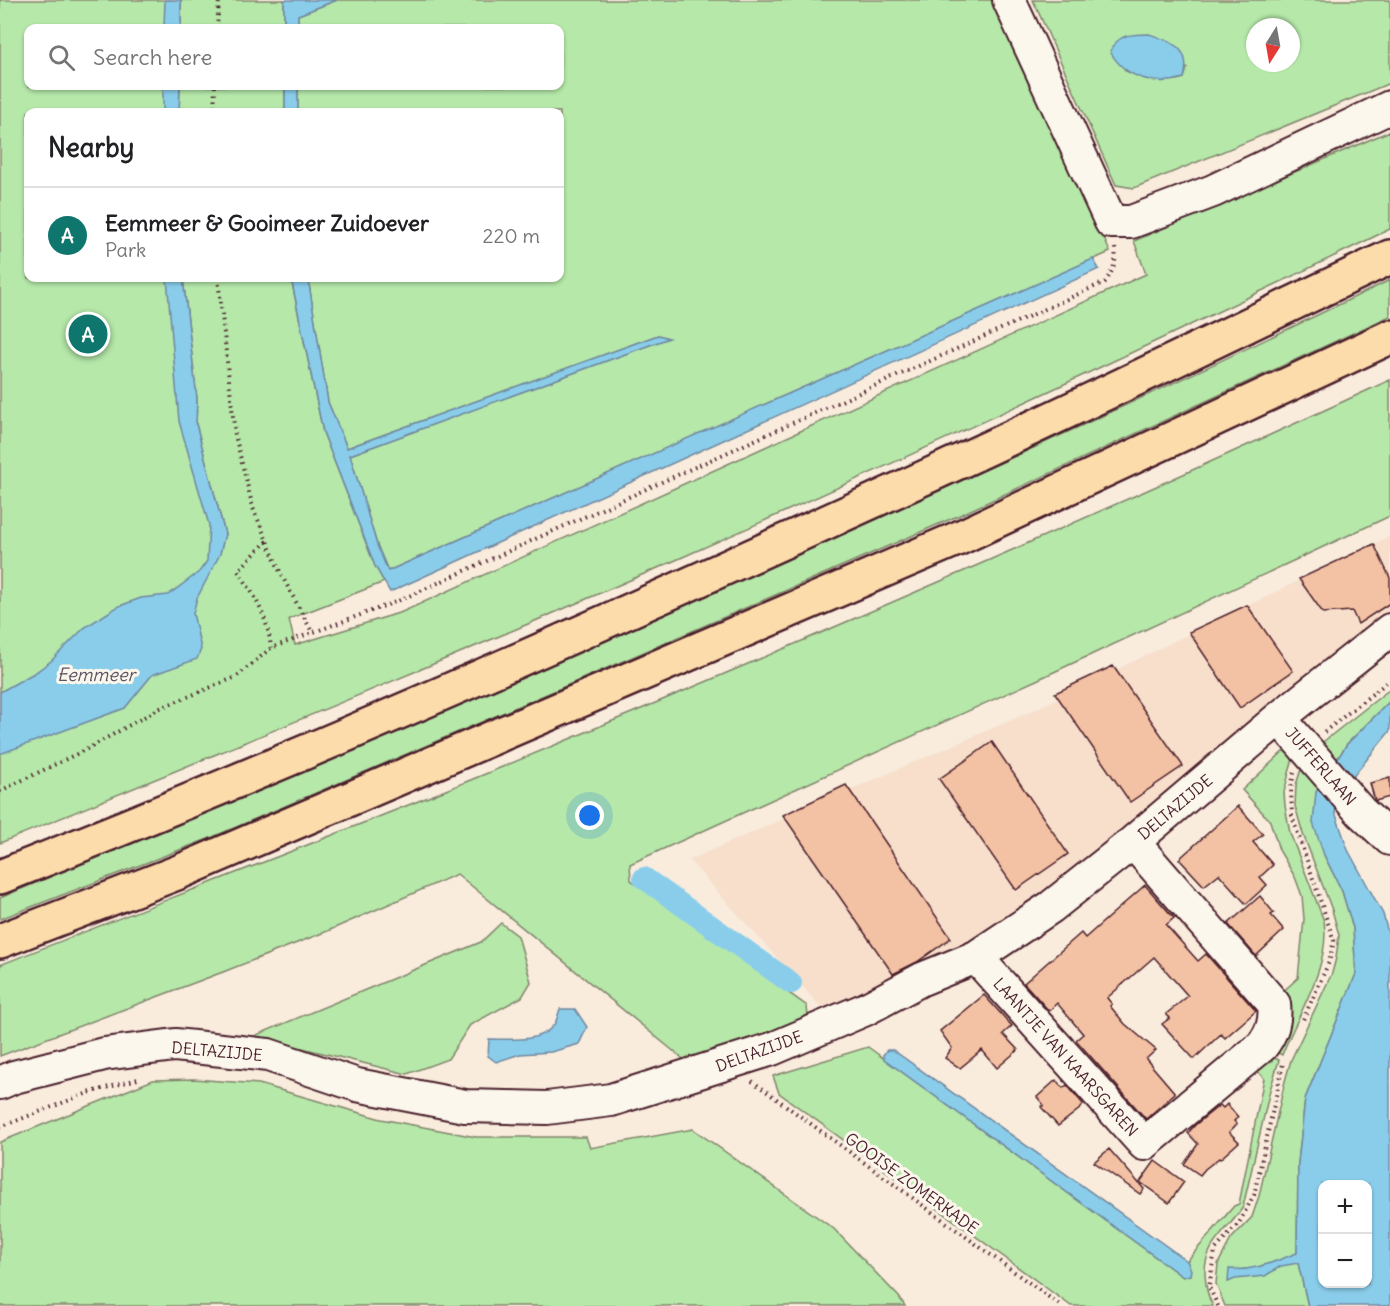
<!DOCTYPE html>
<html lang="en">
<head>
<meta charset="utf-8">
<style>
	:root { --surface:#fff; --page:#f6f6f6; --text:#202124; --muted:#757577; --line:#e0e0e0; --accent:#0f766e }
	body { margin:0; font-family:Delius,sans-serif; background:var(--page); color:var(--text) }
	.controls { position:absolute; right:18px; bottom:18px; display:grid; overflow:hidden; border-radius:12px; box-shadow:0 2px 4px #0004 }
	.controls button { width:54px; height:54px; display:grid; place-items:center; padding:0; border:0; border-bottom:2px solid var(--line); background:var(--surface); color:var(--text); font:30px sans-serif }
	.compass { position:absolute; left:1246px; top:18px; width:54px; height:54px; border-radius:50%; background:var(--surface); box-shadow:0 2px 4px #0004; rotate:191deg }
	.you { position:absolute; left:590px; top:816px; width:21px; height:21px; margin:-15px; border:4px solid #fff; border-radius:50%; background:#1a73e8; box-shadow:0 0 0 9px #1a73e833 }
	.badge { display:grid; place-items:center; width:39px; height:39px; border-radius:50%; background:var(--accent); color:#fff; font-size:20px; font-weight:700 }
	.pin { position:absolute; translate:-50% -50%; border:3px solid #fff; box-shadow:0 2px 6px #0006 }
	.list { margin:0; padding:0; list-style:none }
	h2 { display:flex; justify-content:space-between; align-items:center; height:78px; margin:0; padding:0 24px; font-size:26px }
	h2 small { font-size:20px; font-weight:400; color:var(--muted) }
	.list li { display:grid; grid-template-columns:39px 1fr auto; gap:18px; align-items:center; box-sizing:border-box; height:96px; padding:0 24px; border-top:2px solid var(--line) }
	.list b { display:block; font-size:22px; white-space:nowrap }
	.list p { margin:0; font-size:20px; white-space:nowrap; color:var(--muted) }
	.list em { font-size:20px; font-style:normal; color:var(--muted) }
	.icon { flex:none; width:33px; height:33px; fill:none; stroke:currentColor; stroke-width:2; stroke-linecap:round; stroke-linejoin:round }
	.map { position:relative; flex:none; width:1390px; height:1306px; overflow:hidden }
	.search { position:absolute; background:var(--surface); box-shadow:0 2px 4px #0004; left:24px; top:24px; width:540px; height:66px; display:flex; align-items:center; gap:15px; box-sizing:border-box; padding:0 21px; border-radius:12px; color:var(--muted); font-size:22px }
	.panel { position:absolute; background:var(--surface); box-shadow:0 2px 4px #0004; left:24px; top:108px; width:540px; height:174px; border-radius:12px }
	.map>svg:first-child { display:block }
</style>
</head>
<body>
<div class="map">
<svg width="1390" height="1306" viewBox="0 0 1390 1306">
	<rect width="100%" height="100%" fill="#f9ecdd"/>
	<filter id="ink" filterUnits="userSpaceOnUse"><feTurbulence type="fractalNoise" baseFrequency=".0167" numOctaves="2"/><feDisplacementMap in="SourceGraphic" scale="12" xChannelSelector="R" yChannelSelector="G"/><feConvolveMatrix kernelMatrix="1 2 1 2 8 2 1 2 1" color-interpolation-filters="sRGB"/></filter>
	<g filter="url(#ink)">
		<path fill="#f7dfcc" d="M1390 536V617L1362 632 1196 771 1023 910 828 1015 689 860 1025 714Z"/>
		<path fill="#b5e8a9" stroke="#80846a" stroke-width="1.5" fill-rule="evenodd" d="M0 0H174L173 28H28V86H171L170 112H28V278H170L180 391 220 552 225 534 196 424 197 399 183 278H291L323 432 375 566 384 582 289 619 295 645 402 612 1146 274 1134 241 1390 131V229C1154 344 916 454 676 560 453 658 226 750 0 843Z
			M181 0H284V28H181Z
			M337 0H999L1110 252 388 571 377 545 350 455 668 338 658 335 347 448 328 402 308 278H560V112H298V86H560V28H298V15Z
			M1033 0H1390V83L1134 188 1116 185ZM1255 27H1291V63H1255ZM1187 68 1184 78C1163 85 1144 80 1124 70Z
			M180 86H285V112H179Z
			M1390 280V316L962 514 568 685 208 839 0 919V898C467 701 934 501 1390 280Z
			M1390 380V516L1041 678 630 864 631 880 807 1006 808 1017 688 1063 457 874 330 930 223 972 0 1056V965C157 903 316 843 473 779 781 652 1087 520 1390 380Z
			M1390 689V701L1347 744 1334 764 1319 745Z
			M1288 747 1294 754 1284 792 1285 806 1290 833 1324 921C1331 966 1298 1013 1282 1055L1268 1048 1278 996 1298 978 1304 919 1302 896 1295 877 1279 850 1270 821 1242 790Z
			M1302 766 1322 782 1324 855 1342 891 1353 928 1356 974 1305 1099 1298 1163 1297 1259 1308 1306H1225L1216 1284 1218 1264 1231 1239 1252 1217 1259 1196 1285 1081 1291 1060 1332 973 1336 958 1339 935 1332 910 1303 834 1295 806 1296 785Z
			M501 923 518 936 531 982 522 997 470 1025 448 1059 407 1074 254 1036 481 942Z
			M868 1047 1183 1277 1190 1275 1187 1261 1234 1206 1239 1204 1264 1078 1250 1064 1263 1053 1279 1060 1270 1090 1243 1207C1228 1231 1204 1244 1205 1274 1206 1286 1207 1296 1213 1306H1071L779 1093 773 1076Z
			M194 1079 259 1084 381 1119 476 1137H586L590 1148 693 1129 834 1229 899 1297 905 1306H0V1142L153 1080Z"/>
		<path fill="#8acdeb" stroke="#70879e" stroke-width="1.5" fill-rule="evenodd" d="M165 0H181V28H164Z
			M284 0H337L298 15V28H284Z
			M1149 34C1172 42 1192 48 1184 78 1156 87 1124 78 1110 51 1120 33 1129 35 1149 34Z
			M163 86H180L179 112H163Z
			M285 86H298V112H285Z
			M1093 259 1099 269 390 592 375 566 323 432 291 278H308L328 402 347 448 658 335 669 338 350 455 377 545 388 571Z
			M167 278H183L197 399 196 424 225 534 220 554 197 598 193 613 201 649 197 659 152 675 125 708 0 754V692L36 672 51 661 84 628 117 607 141 598 168 595 199 572 207 561 209 525 179 421Z
			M1390 701V731L1355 774 1335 812 1348 850 1383 914 1390 940V1306H1308L1298 1263 1281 1266 1265 1276 1235 1279 1228 1282 1229 1269C1254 1272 1275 1261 1297 1253L1298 1163 1305 1099 1356 974 1353 928 1342 891 1324 855 1313 823 1316 792 1347 744ZM1322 1184H1368V1284H1322Z
			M560 1009H575L587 1027 579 1044 551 1052 520 1054 496 1062 488 1056 489 1039C509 1039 539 1043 553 1026 557 1022 558 1014 560 1009Z
			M887 1050H893L1187 1261 1191 1270 1190 1275 1183 1277 884 1059 883 1055Z"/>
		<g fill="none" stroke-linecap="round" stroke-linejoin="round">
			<path stroke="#8acdeb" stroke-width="22" d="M644 878 791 983"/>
		</g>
		<path fill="#f3c1a3" stroke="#4a1f2b" stroke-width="1.5" d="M1374 544 1390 578V603L1358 624 1352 611 1323 613 1299 579Z
			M1247 605 1293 671 1240 708 1189 632Z
			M1113 666 1183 766 1130 802 1055 693Z
			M992 742 1068 854 1016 890 939 779Z
			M1390 778V797L1375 801 1370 783Z
			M846 785 951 938 917 962 893 974 783 815Z
			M1238 806 1263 834 1253 842 1273 865 1260 877 1267 885 1246 904 1219 874 1204 886 1179 859Z
			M1145 885 1174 918 1166 925 1198 961 1206 954 1256 1011 1225 1038 1221 1034 1194 1059 1162 1024 1170 1018 1166 1014 1188 996 1154 957 1107 998 1112 1004 1110 1006 1125 1024 1156 1050 1146 1059 1175 1093 1146 1119 1076 1040 1083 1034 1057 1003 1049 1011 1024 983 1081 933 1085 938Z
			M1260 896 1274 913 1271 915 1284 930 1256 956 1228 924Z
			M984 995 1012 1026 1003 1034 1018 1050 997 1068 982 1050 960 1068 945 1058 952 1048 940 1031Z
			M1056 1080 1063 1088 1067 1085 1083 1104 1081 1108 1058 1126 1041 1107 1044 1105 1037 1097Z
			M1227 1104 1238 1117 1234 1121 1237 1124 1229 1132 1239 1142 1220 1159 1219 1158 1205 1169 1200 1175 1184 1164 1198 1144 1188 1133 1195 1125 1220 1105 1223 1108Z
			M1109 1149 1144 1189 1140 1194 1094 1162Z
			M1155 1161 1184 1182 1169 1203 1140 1182Z"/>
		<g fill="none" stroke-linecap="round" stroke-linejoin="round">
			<g stroke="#4a1f2b" stroke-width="36">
				<path id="minor" d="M1009 0 1111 222H1131L1213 191 1390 107
					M1279 718 1361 812 1390 839
					M976 957 1144 1144 1262 1046C1272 1033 1276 1021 1274 1004L1133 842
					M0 1083 14 1077 104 1054 175 1045 268 1055 357 1085 465 1106 547 1108 611 1100 772 1049 866 1009 922 979 976 957 1051 907 1133 842 1279 718 1390 630"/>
			</g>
			<g stroke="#4a1f2b" stroke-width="38">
				<path id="highway" d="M0 877C318 752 630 612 941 470 1092 401 1240 328 1390 257
					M0 941 179 872 959 538 1390 337"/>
			</g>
			<path stroke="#4a1f2b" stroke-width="4" stroke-dasharray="1.5 4.5" stroke-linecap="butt" d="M217 28 219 0
				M214 112 215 86
				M218 278 235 435 253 508 281 574 312 632
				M267 541 238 571C255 595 268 618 271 648
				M1324 732 1390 680
				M1294 773 1291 788 1292 816 1334 941 1329 962 1302 1022
				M0 791 89 748 158 709 236 677 271 648 398 601 1105 282C1113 271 1117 262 1115 248
				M752 1081 1061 1306
				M0 1127 88 1093 141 1078
				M1218 1306 1209 1287 1215 1250 1239 1223 1254 1195 1283 1064"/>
			<use href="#minor" stroke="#fbf7ec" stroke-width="32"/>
			<use href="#highway" stroke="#fddcac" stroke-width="33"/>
		</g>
	</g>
	<g text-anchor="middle" stroke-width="6" stroke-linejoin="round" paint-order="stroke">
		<g font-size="16" fill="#4a1f2b" stroke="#fbf7ec">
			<text transform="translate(1321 766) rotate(49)" y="6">JUFFERLAAN</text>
			<text transform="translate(1175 807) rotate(-40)" y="6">DELTAZIJDE</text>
			<text transform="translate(217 1051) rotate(5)" y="6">DELTAZIJDE</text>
			<text transform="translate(759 1051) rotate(-20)" y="6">DELTAZIJDE</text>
			<text transform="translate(1066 1057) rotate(48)" y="6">LAANTJE VAN KAARSGAREN</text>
			<text transform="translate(912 1183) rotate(36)" y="6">GOOISE ZOMERKADE</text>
		</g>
		<g font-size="18" font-style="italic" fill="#5d5365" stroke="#fbf7ec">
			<text x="96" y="681">Eemmeer</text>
		</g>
	</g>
</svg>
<div class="controls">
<button>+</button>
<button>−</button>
</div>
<svg class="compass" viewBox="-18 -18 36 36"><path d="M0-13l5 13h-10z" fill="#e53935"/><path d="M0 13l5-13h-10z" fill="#757577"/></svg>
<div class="you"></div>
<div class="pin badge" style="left:88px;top:334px">A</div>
<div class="search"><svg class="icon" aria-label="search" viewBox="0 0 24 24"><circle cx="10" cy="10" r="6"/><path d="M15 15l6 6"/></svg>Search here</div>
<section class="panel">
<h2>Nearby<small></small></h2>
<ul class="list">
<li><span class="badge">A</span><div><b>Eemmeer &amp; Gooimeer Zuidoever</b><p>Park</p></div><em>220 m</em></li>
</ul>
</section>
</div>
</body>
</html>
